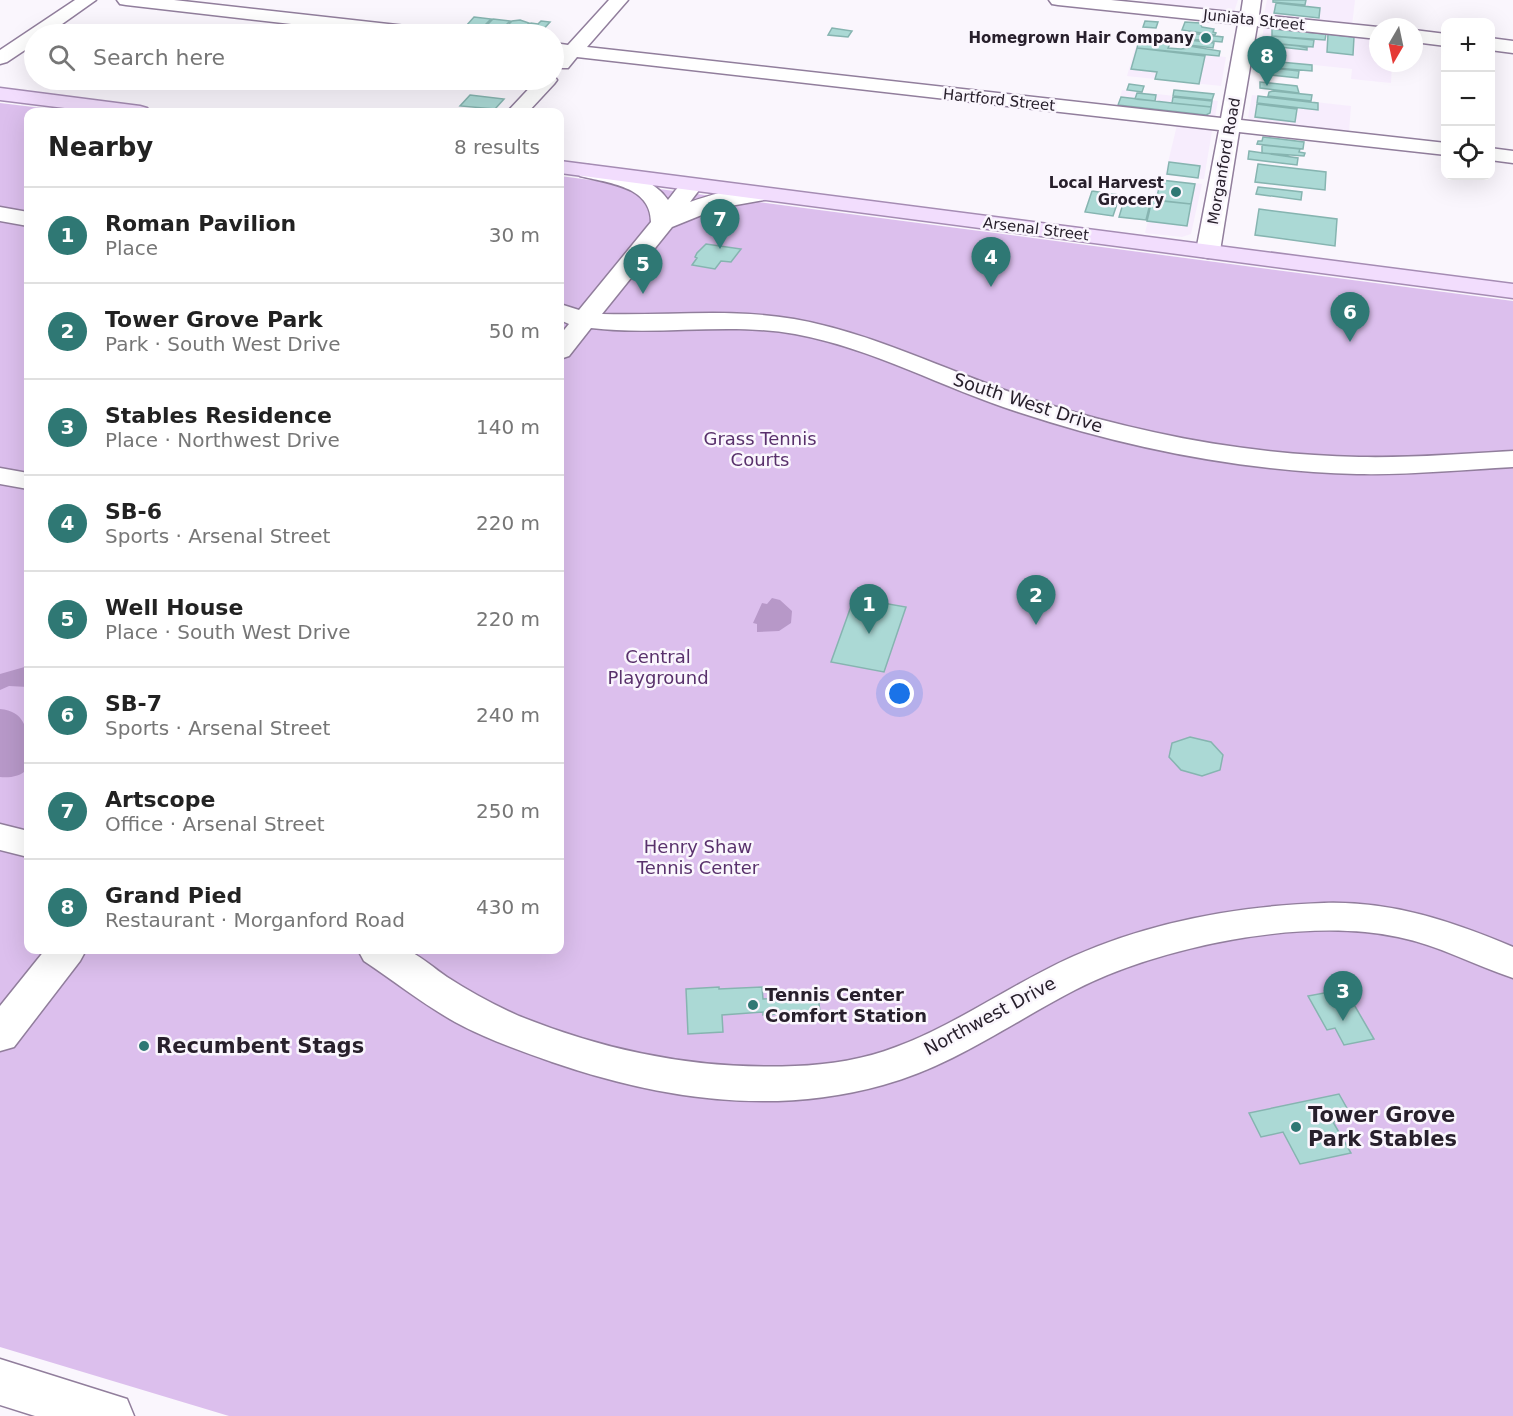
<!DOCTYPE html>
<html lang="en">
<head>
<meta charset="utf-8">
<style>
	:root { --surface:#fff; --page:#f6f6f6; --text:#222; --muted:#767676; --line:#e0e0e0; --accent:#2f7874 }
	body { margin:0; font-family:"DejaVu Sans",sans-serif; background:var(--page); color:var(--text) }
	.controls { position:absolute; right:18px; top:18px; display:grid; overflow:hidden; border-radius:12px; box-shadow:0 6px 24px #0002 }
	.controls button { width:54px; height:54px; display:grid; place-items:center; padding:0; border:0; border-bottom:2px solid var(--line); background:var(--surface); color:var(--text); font:30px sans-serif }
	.compass { position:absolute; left:1369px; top:18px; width:54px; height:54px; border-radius:50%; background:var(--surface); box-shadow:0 6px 24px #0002; rotate:189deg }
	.you { position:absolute; left:900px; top:694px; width:21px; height:21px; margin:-15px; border:4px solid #fff; border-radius:50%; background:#1a73e8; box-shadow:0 0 0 9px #1a73e833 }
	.badge { display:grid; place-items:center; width:39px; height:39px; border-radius:50%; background:var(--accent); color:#fff; font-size:20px; font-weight:700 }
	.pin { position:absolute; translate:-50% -50px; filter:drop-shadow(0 2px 3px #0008) }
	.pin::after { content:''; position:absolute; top:32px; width:21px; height:18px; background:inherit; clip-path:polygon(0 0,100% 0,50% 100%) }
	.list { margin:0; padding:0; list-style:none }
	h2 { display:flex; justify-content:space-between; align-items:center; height:78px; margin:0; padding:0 24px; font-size:26px }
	h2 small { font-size:20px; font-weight:400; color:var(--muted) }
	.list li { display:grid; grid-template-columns:39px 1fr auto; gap:18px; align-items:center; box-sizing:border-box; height:96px; padding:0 24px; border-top:2px solid var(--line) }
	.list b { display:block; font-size:22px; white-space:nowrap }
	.list p { margin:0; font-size:20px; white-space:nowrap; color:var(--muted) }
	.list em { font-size:20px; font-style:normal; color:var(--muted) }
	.icon { flex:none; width:33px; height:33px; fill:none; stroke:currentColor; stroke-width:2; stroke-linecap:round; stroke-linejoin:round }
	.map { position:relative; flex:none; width:1513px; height:1416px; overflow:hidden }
	.search { position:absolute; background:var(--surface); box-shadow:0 6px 24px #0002; left:24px; top:24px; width:540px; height:66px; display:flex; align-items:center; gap:15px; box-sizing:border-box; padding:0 21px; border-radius:33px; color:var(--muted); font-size:22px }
	.panel { position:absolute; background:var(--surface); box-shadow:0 6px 24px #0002; left:24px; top:108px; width:540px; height:846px; border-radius:12px }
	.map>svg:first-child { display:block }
</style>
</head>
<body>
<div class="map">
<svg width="1513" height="1416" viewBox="0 0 1513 1416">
	<rect width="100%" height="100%" fill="#faf6fd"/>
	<path fill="#f7edfd" d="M1147 0H1238L1234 12 1146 4Z
		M1267 0H1355L1352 26 1266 17 1264 14Z
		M1264 27 1378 35V63H1392L1391 83 1351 79 1352 69 1258 59Z
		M1135 48 1226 57 1221 86 1127 76Z
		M1122 90 1218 101 1215 117 1117 109Z
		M1252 95 1351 106 1349 132 1253 121 1248 117Z
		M1177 125 1206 128 1212 131 1204 179 1165 175Z
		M1158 179 1202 184 1191 234 1182 237 1145 233Z"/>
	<path fill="#dcbfed" d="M0 103 75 112H28V950H560V176L1513 301V1416H229L0 1347Z"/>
	<path fill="#b798c8" d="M772 598 780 600 792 611 791 623 779 631 757 632V624L753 623 762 603 767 604Z
		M28 666V687L9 686 0 690V674Z
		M0 709C24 711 28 728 28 750 28 756 30 764 27 769 21 777 8 778 0 777Z"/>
	<path fill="#abd9d5" stroke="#86b4b0" stroke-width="1.5" d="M1273 0H1306L1305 5 1273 2Z
		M1276 3 1320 8 1319 18 1274 13Z
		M474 17 491 19 481 29 466 26Z
		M493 19 510 21 500 31 485 27Z
		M520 20 529 23 519 33 504 29 512 21Z
		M541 21 550 22 539 34 523 32 531 23 538 24Z
		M1145 21 1158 22 1156 28 1143 27Z
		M1185 22 1200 23 1202 27 1214 29 1213 32 1216 33 1215 35 1182 30Z
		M832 28 852 31 848 37 828 35Z
		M1272 29 1326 34 1325 40 1272 36Z
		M1190 33 1223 37 1222 42 1189 39Z
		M1328 34 1354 37 1353 55 1327 52Z
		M1272 36 1314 40 1313 47 1270 43Z
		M1173 38 1214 43 1213 48 1181 44V42H1173Z
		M1139 40 1170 44 1168 48 1181 49 1188 48 1189 46 1220 51 1219 56 1137 48Z
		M1270 43 1299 46 1307 48V50L1270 46Z
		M1137 48 1205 56 1199 84 1155 79 1157 72 1131 69Z
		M1280 62 1312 65V71L1276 68Z
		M1272 68 1299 71 1298 78 1271 75Z
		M1260 82 1297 86 1299 93 1260 88Z
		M1129 84 1144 86 1142 92 1127 90Z
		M1174 90 1214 94 1212 100 1173 96Z
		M1273 91 1312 95 1311 101 1268 96 1269 92Z
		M1137 93 1156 95 1155 101 1135 99Z
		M470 95 504 99 495 109 460 106Z
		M1258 96 1318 103V110L1257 103Z
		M1121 97 1172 103 1211 107 1210 113 1206 115 1118 105Z
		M1173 97 1212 101 1211 107 1172 103Z
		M1257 104 1297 109 1295 122 1255 117Z
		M1263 137 1304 142 1303 149 1257 144 1258 141H1262Z
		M1262 145 1300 149 1299 152 1305 153 1304 156 1262 153Z
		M1249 151 1298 158 1297 165 1248 159Z
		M1169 162 1200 166 1198 178 1167 174Z
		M1258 164 1326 172 1325 190 1255 182Z
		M1161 180 1195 184 1191 204 1156 200Z
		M1258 187 1302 192 1301 200 1256 194Z
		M1092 191 1120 195 1113 216 1085 212Z
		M1125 197 1151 200 1146 220 1119 217Z
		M1152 200 1191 204 1187 226 1147 221Z
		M1259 209 1337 219 1335 246 1255 235Z
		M706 244 741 249 731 262 721 261 715 269 692 265 697 258 695 257 697 253Z
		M854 598 906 607 884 672 831 662Z
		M1190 737 1211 742 1223 755 1220 770 1202 776 1181 770 1169 757 1172 743Z
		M719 987V989L762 987 763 999 818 996 820 1012 763 1015V1012L722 1015 723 1032 688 1034 686 989Z
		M1345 989 1374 1039 1344 1045 1335 1028 1327 1030 1308 996Z
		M1339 1094 1353 1119 1333 1122 1351 1153 1300 1164 1283 1132 1261 1137 1249 1113Z"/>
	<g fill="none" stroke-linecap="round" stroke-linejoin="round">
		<g stroke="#917e9c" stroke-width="3">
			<path id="minor" d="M75 0H96L48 34H34V44L7 62 0 64V50Z
				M117 0H174L424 28 431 30 433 34H379L126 5 120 4Z
				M609 0H628L587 47 1221 118 1238 24 1058 5 1052 4 1049 0H1111L1241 13 1243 0H1261L1259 15 1378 27V39L1257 26 1241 120 1446 143V155L1239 132 1220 251 1216 256 1208 258 1200 256 1196 251 1219 130 577 57 568 68H554V61L558 55H554V43L568 45Z
				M1414 30 1446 34V46L1414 42Z
				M1490 38 1513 41V53L1490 50Z
				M554 76 557 80 554 84 528 112H507L537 80H554Z
				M1490 148 1513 151V163L1490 160Z
				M588 165C616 171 651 175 668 200 678 188 683 176 700 180L703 185 690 202C712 195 745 183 769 189L772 194 769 199 719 208 672 227 602 314C666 316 730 308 794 319 879 334 956 376 1037 401 1141 434 1250 455 1359 457 1410 458 1462 454 1513 451V467C1461 470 1409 475 1357 474 1242 471 1127 448 1018 412 943 388 872 348 795 334 727 322 659 336 591 328L569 356 560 359V335L569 324 560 320V304L579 310 651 222C651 186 608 183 580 176L577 171 580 166Z
				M0 207 28 212V226L0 221Z
				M0 468 28 473V489L0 484Z
				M0 824 28 831V857L0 850Z
				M1324 903C1392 901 1451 921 1513 947V978C1474 965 1438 945 1398 937 1304 917 1160 946 1075 990 1011 1023 953 1066 883 1085 772 1116 660 1099 552 1062 519 1050 486 1039 455 1022 423 1004 394 981 364 961L358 950C369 949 399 947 409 951 422 957 435 969 447 977 470 992 494 1005 519 1016 608 1052 699 1070 795 1066 828 1065 865 1059 896 1047 958 1024 1013 983 1074 956 1153 921 1239 906 1324 903Z
				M45 950H86L80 961 14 1047 0 1051V1006Z
				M0 1359 127 1399 134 1416H35L0 1405Z"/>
		</g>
		<g stroke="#a58cb3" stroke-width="3">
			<path id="major" d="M0 88 140 106 147 108 150 112H97L0 100Z
				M560 161 1513 284V298L560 173Z"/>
		</g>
		<use href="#minor" fill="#fff" fill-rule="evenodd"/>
		<use href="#major" fill="#f2ddfd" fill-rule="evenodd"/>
	</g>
	<g fill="#2f7874" stroke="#faf6fd" stroke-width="2">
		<circle cx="1206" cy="38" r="6"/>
		<circle cx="1176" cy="192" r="6"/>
		<circle cx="753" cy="1005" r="6"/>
		<circle cx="144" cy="1046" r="6"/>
		<circle cx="1296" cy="1127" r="6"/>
	</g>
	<g text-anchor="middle" stroke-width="5" stroke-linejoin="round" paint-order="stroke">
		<g font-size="15" fill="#28202c" stroke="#faf6fd">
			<text transform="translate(1254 20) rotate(6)" y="5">Juniata Street</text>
			<text transform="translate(999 100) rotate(6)" y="5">Hartford Street</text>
			<text transform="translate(1224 161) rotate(-80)" y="5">Morganford Road</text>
			<text transform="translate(1036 229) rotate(7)" y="5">Arsenal Street</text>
		</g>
		<g font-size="15" font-weight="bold" fill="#28202c" stroke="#faf6fd" text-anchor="end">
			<text x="1194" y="43">Homegrown Hair Company</text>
			<text x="1164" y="188">Local Harvest<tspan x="1164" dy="17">Grocery</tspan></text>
		</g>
		<g font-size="18" fill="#28202c" stroke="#faf6fd">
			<text transform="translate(1028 403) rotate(18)" y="6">South West Drive</text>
			<text transform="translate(990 1016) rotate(-28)" y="6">Northwest Drive</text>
		</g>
		<g font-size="18" fill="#59316c" stroke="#faf6fd">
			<text x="760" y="445">Grass Tennis<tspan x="760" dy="21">Courts</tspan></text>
			<text x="658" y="663">Central<tspan x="658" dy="21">Playground</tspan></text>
			<text x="698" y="853">Henry Shaw<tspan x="698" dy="21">Tennis Center</tspan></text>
		</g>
		<g font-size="18" font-weight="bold" fill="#28202c" stroke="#faf6fd" text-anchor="start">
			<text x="765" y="1001">Tennis Center<tspan x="765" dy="21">Comfort Station</tspan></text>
		</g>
		<g font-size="21" font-weight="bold" fill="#28202c" stroke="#faf6fd" text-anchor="start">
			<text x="156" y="1053">Recumbent Stags</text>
			<text x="1308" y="1122">Tower Grove<tspan x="1308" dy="24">Park Stables</tspan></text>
		</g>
	</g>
</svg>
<div class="controls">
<button>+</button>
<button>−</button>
<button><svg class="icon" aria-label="locate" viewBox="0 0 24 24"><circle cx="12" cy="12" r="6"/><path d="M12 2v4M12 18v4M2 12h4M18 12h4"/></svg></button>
</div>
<svg class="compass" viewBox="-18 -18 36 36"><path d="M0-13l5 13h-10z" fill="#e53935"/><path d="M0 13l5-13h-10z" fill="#767676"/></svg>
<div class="you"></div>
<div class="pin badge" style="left:869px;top:634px">1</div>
<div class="pin badge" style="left:1036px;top:625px">2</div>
<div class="pin badge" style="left:1343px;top:1021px">3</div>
<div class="pin badge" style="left:991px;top:287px">4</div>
<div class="pin badge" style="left:643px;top:294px">5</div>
<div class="pin badge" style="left:1350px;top:342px">6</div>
<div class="pin badge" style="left:720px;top:249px">7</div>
<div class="pin badge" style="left:1267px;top:86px">8</div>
<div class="search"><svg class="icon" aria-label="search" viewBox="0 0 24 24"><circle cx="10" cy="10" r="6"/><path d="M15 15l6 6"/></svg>Search here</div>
<section class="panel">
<h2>Nearby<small>8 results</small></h2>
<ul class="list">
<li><span class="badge">1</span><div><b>Roman Pavilion</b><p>Place</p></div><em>30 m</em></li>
<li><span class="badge">2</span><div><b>Tower Grove Park</b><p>Park · South West Drive</p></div><em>50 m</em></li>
<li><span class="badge">3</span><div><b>Stables Residence</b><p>Place · Northwest Drive</p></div><em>140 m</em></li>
<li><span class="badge">4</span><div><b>SB-6</b><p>Sports · Arsenal Street</p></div><em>220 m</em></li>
<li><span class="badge">5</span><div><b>Well House</b><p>Place · South West Drive</p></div><em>220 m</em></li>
<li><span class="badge">6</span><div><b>SB-7</b><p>Sports · Arsenal Street</p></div><em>240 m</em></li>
<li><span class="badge">7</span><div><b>Artscope</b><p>Office · Arsenal Street</p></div><em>250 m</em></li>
<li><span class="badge">8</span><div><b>Grand Pied</b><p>Restaurant · Morganford Road</p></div><em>430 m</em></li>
</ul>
</section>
</div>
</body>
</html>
